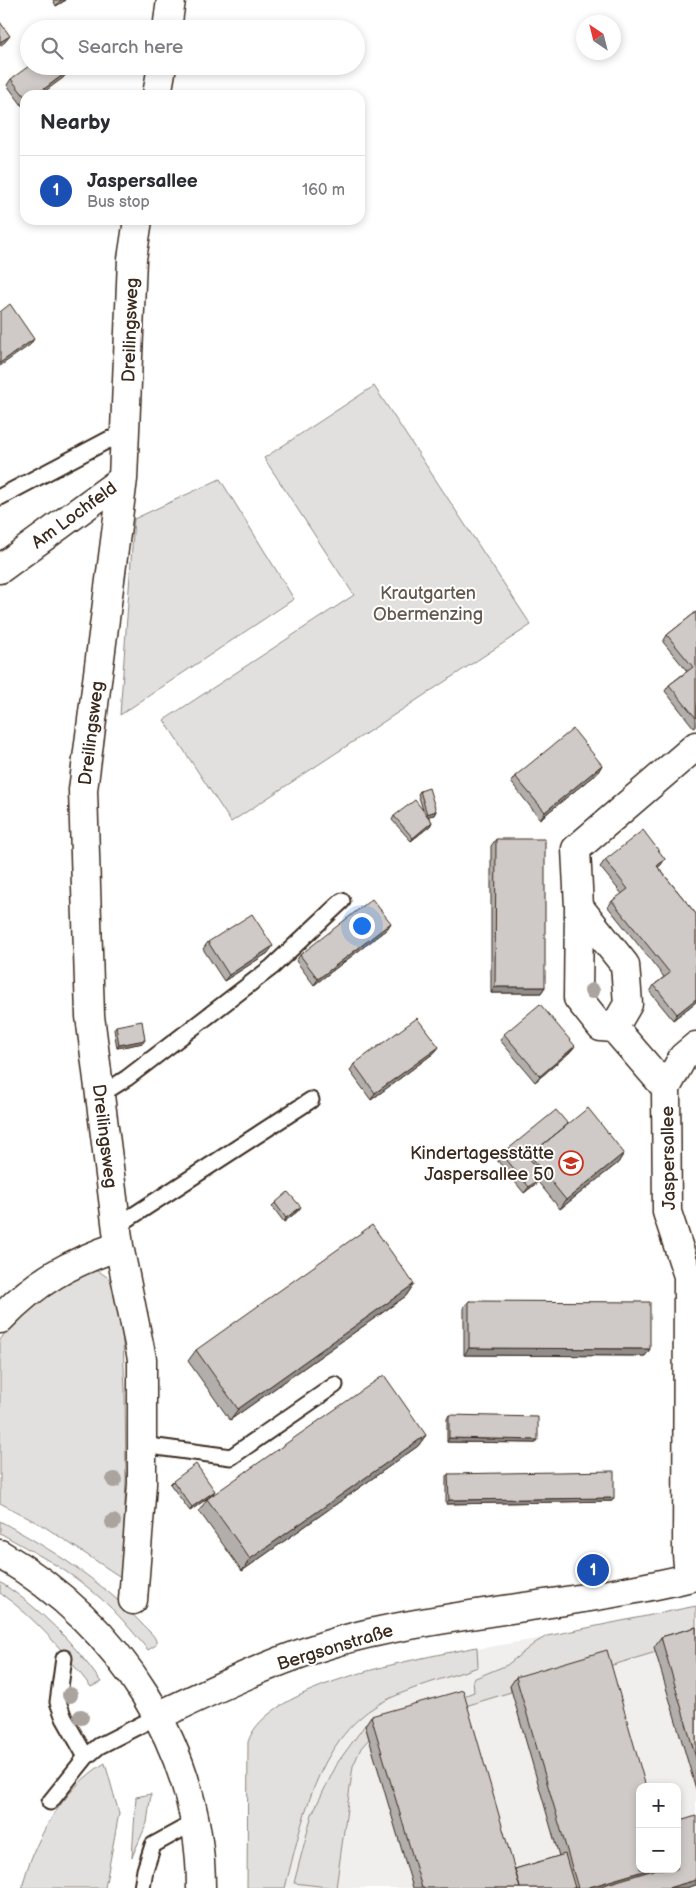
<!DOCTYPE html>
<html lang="en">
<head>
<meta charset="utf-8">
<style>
	:root { --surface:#fff; --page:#f2f2f3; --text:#2b2b33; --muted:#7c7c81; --line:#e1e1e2; --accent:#c8321e }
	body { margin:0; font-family:"Balsamiq Sans",sans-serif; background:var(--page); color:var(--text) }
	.controls { position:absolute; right:15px; bottom:15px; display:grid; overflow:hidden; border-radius:10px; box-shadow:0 2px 8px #0003 }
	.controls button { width:45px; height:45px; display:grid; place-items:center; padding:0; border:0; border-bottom:1px solid var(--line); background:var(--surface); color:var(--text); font:25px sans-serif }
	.compass { position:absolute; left:576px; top:15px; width:45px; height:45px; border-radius:50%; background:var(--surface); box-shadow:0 2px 8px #0003; rotate:325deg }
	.you { position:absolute; left:361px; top:925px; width:18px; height:18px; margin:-12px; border:4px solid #fff; border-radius:50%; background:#1a73e8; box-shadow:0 0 0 8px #1a73e833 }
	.badge { display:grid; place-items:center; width:32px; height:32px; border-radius:50%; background:var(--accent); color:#fff; font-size:16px; font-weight:700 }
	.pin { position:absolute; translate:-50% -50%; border:2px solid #fff; box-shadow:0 1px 5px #0006 }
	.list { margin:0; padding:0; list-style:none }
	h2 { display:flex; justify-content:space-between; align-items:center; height:65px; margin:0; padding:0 20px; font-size:21px }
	h2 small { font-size:16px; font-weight:400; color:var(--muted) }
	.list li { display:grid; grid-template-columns:32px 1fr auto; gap:15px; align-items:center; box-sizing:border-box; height:70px; padding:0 20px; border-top:1px solid var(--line) }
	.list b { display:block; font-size:19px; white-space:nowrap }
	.list p { margin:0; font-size:16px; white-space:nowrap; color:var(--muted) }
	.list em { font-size:16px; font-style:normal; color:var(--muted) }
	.icon { flex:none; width:28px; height:28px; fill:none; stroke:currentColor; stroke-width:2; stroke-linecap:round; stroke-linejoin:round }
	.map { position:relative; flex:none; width:696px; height:1888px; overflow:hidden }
	.search { position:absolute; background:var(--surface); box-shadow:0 2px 8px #0003; left:20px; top:20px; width:345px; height:55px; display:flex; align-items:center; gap:12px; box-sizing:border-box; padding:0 18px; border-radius:28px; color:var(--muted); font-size:19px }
	.panel { position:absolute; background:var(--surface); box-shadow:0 2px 8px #0003; left:20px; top:90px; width:345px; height:135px; border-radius:15px }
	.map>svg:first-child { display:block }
</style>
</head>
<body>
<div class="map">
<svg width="696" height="1888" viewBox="0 0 696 1888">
	<rect width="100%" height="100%" fill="#fff"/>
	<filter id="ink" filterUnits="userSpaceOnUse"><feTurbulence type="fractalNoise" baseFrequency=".02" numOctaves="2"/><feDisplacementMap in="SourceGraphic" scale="10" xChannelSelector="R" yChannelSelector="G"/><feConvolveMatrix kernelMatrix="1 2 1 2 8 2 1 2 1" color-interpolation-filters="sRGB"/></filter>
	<g filter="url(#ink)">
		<path fill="#f1efee" d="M649 1620 654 1647 696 1789V1822L677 1827V1787H640L561 1861 508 1876 413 1888H257L313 1738 471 1650Z"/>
		<path fill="#e2e0de" stroke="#8e857e" d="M374 386 531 625 231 822 164 720 354 595 264 458Z
			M220 479 294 599 120 715 134 519Z
			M85 1268 100 1272 114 1282 122 1317 125 1392 126 1478 122 1578 45 1527 0 1503V1340L15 1319Z
			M0 1521C52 1550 101 1580 142 1624 147 1630 158 1637 156 1645L148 1650C132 1631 117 1612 98 1596 69 1570 33 1552 0 1533Z
			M0 1582C41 1609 73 1642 101 1682L91 1687C63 1651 38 1620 0 1593Z
			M696 1606V1634L655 1646 656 1652 603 1668 510 1686 511 1692 459 1708 456 1699 474 1692 473 1679 507 1665 535 1643 547 1636Z
			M477 1647 478 1667C449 1677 405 1689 379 1704 316 1741 302 1823 285 1888H247L248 1742C266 1683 423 1658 477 1647Z
			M365 1725 369 1739 361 1748 353 1766 336 1888 294 1883 312 1814 338 1762Z
			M105 1763 119 1813 105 1888H22C33 1841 63 1788 105 1763Z
			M151 1794 147 1823 132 1857 136 1797Z"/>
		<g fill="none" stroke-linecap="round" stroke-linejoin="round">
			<g stroke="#3b2a1e" stroke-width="19">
				<path id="lane" d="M0 497 110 439 125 436
					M100 1095 127 1078 272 967 342 901
					M117 1226 311 1100
					M142 1445 231 1457 335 1385
					M64 1658 58 1702 64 1718 86 1757
					M50 1802 86 1757 99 1746 158 1716
					M142 1888 145 1870 153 1845 195 1822"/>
			</g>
			<g stroke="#3b2a1e" stroke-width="31">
				<path id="street" d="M167 29 171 0
					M157 95 162 66
					M0 569 123 479
					M579 907 576 849 696 746
					M614 1028 628 1004 625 965 579 907 578 998 601 1027 614 1028 666 1088
					M0 1319C36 1281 70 1263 119 1246
					M689 1577 687 1554 688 1276 667 1212 666 1088 683 1057 696 1046
					M133 1600 142 1484V1359L119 1246 90 1016 83 790 123 479 132 259 138 220"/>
			</g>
			<g stroke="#3b2a1e" stroke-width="31">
				<path id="secondary" d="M0 1554C119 1624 201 1748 201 1888
					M158 1716C227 1683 304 1646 380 1631 484 1609 592 1602 696 1576"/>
			</g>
			<use href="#lane" stroke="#fff" stroke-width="15"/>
			<use href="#street" stroke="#fff" stroke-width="28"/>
			<use href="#secondary" stroke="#fff" stroke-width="28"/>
		</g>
		<g fill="#aaa39e">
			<circle cx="592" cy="991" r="8"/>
			<circle cx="114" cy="1480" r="8"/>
			<circle cx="113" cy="1522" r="8"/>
			<circle cx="70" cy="1695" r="8"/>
			<circle cx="81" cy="1717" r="8"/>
		</g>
		<path fill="#b2aeab" stroke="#3b2a1e" d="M53 0H66L56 6Z
			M68 71 63 78 25 95V107L24 108 7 85 11 79Z
			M696 612V727L694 728 665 691 669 685 687 671 663 642 667 635Z
			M602 765 598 772 540 819 511 782 515 776Z
			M420 791 436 811 434 815 428 816 432 822 430 826 411 841 392 820 394 816 423 810 418 794Z
			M496 839 545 987 541 993H491V846Z
			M665 859 658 867 696 914V1002L673 1020 650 992 654 985 664 977 608 907 612 901 622 894 600 867 605 860Z
			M391 923 387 929 314 985 296 961 300 955Z
			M208 942 268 953 224 981 203 949Z
			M116 1026 143 1043 117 1048 114 1029Z
			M504 1034 575 1046 570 1052 535 1082 500 1040Z
			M439 1047 434 1053 371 1100 350 1071 354 1064Z
			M568 1124 624 1153 618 1163 560 1209 538 1182 524 1193 497 1160 502 1154Z
			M275 1203 298 1211 284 1222 272 1206Z
			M414 1284 406 1296 230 1420 188 1361 196 1350Z
			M469 1301 650 1349 645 1356 464 1355V1307Z
			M449 1415 536 1443 447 1442V1419Z
			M426 1435 418 1446 242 1571 199 1511 207 1499Z
			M448 1474 612 1501 446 1504V1477Z
			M173 1481 213 1494 190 1511 170 1484Z
			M696 1627V1789L654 1647 661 1637Z
			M516 1677 640 1869 696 1885 686 1888H413L365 1725 371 1716 515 1869 559 1856 510 1686Z"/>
		<path fill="#918d8b" stroke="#3b2a1e" d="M61 0H66L56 6Z
			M10 36 5 42 0 46V42Z
			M68 71 63 78 40 95H36Z
			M34 339 30 345 0 366V363Z
			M602 765 598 772 540 819 545 812Z
			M436 811 434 815 425 817 427 814Z
			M432 822 430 826 411 841 413 838Z
			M665 859 661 865 653 872 657 866Z
			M391 923 387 929 314 985 318 979Z
			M273 946 268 953 224 981 229 975Z
			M495 987H545L541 993H491Z
			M696 999V1002L673 1020 677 1014Z
			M145 1040 143 1043 117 1048 119 1045Z
			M575 1046 570 1052 535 1082 540 1076Z
			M439 1047 434 1053 371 1100 375 1093Z
			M624 1153 618 1163 560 1209 566 1200Z
			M543 1175 538 1182 524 1193 529 1187Z
			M301 1207 298 1211 284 1222 286 1218Z
			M414 1284 406 1296 230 1420 238 1409Z
			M469 1348 650 1349 645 1356 464 1355Z
			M426 1435 418 1446 242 1571 250 1559Z
			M449 1438 538 1440 536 1443 447 1442Z
			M215 1491 213 1494 190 1511 192 1507Z
			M614 1498 612 1501 446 1504 449 1500Z
			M650 1869H665L611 1888H586Z
			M696 1880V1885L686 1888H668Z"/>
		<path fill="#cfcac7" stroke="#3b2a1e" d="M0 22 10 36 0 42Z
			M29 66H64L68 71 36 95H25V97L11 79Z
			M10 304 34 339 0 363V312Z
			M696 612V718L669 685 693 667 667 635Z
			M573 729 602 765 545 812 515 776Z
			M429 788 436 811 427 814 420 791Z
			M415 800 432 822 413 838 394 816Z
			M643 830 665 859 657 866 696 914V999L677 1014 654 985 670 973 612 901 628 889 605 860Z
			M496 839H545V987H495Z
			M372 899 391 923 318 979 300 955Z
			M252 914 273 946 229 975 208 942Z
			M540 1004 575 1046 540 1076 504 1034Z
			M417 1018 439 1047 375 1093 354 1064Z
			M142 1021 145 1040 119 1045 116 1026Z
			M588 1108 624 1153 566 1200 530 1155Z
			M556 1110 568 1124 530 1155 528 1157 543 1175 529 1187 502 1154Z
			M288 1192 301 1207 286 1218 275 1203Z
			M372 1225 414 1284 238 1409 196 1350Z
			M469 1301 650 1302V1349L469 1348Z
			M384 1375 426 1435 250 1559 207 1499Z
			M449 1415 538 1417V1440L449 1438Z
			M196 1464 215 1491 192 1507 173 1481Z
			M614 1471V1498L449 1500 448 1474Z
			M696 1627V1758L661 1637Z
			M607 1650 646 1787H640V1869H650L586 1888H578L516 1677Z
			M463 1690 520 1888H422L371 1716Z
			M696 1816V1880L668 1888H594L657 1869H677V1822Z
			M565 1854 575 1888H520L515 1869Z"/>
	</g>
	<defs>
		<g id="school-ring" transform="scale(1.25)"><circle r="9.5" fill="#fff" stroke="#c8321e" stroke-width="1.5"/><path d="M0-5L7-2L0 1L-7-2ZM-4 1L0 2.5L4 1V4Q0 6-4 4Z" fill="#c8321e"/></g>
	</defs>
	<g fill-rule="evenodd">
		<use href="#school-ring" x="571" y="1163"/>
	</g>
	<g text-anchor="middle" stroke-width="4" stroke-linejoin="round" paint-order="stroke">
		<g font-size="18" fill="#3b2a1e" stroke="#fff">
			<text transform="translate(130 330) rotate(-88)" y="6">Dreilingsweg</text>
			<text transform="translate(74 515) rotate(-36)" y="6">Am Lochfeld</text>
			<text transform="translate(91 733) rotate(-83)" y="6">Dreilingsweg</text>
			<text transform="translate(105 1136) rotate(83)" y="6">Dreilingsweg</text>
			<text transform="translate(668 1158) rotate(-91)" y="6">Jaspersallee</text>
			<text transform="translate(335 1647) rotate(-17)" y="6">Bergsonstraße</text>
		</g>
		<g font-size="18" fill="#65584e" stroke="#fff">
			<text x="428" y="599">Krautgarten<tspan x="428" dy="21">Obermenzing</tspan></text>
		</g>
		<g font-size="18" fill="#3b2a1e" stroke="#fff" text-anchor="end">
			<text x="554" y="1159">Kindertagesstätte<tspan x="554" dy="21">Jaspersallee 50</tspan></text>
		</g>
	</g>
</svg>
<div class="controls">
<button>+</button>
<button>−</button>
</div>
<svg class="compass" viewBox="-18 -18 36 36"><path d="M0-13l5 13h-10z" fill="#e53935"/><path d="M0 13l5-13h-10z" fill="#7c7c81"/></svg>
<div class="you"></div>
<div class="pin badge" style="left:593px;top:1570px;background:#1a4fb4">1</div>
<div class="search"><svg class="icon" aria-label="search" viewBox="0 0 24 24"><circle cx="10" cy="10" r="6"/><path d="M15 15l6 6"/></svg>Search here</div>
<section class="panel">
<h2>Nearby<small></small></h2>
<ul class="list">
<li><span class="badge" style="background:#1a4fb4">1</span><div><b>Jaspersallee</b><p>Bus stop</p></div><em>160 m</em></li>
</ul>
</section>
</div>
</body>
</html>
